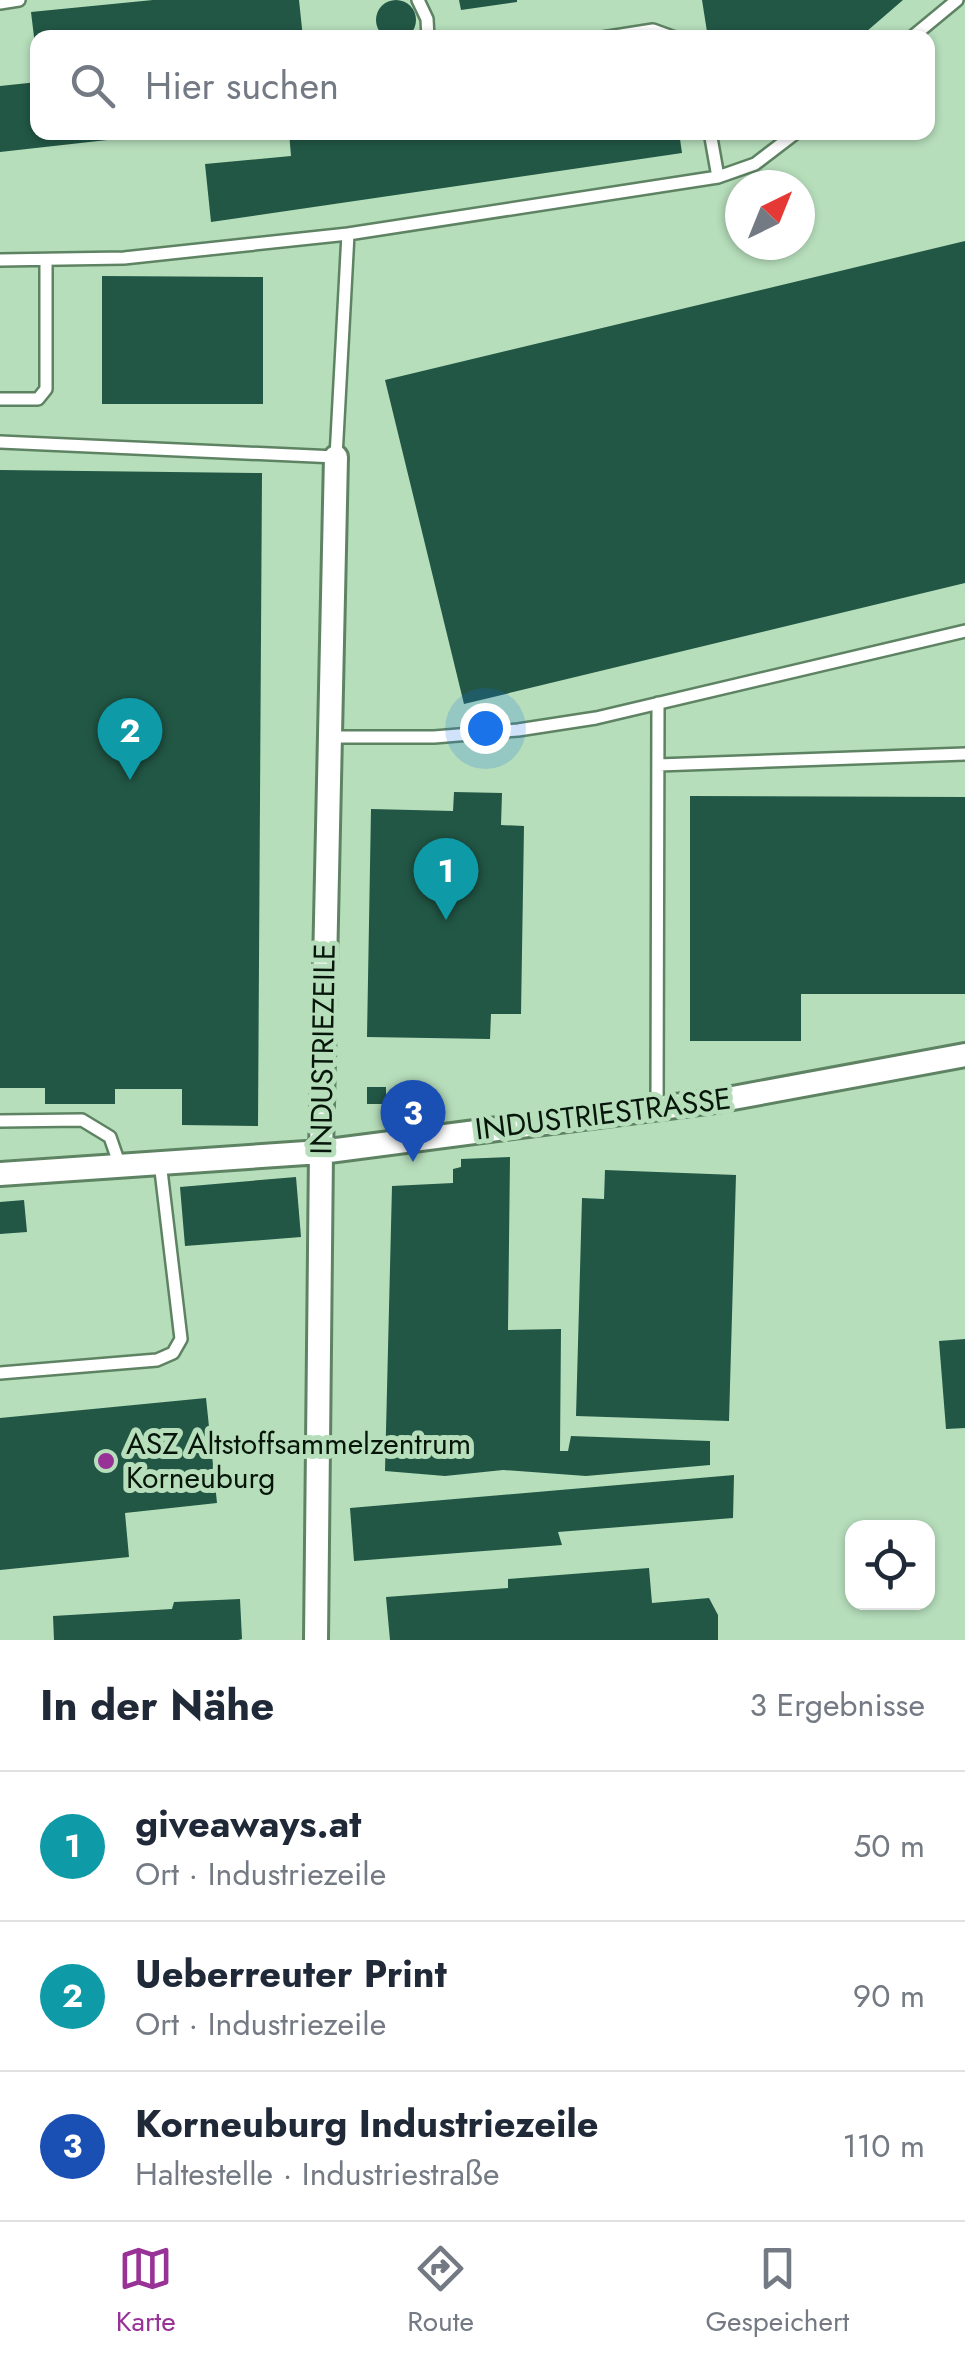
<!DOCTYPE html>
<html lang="de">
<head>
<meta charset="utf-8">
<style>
	:root { --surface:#fff; --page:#f2f2f3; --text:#1f2937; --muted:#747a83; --line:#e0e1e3; --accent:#983297 }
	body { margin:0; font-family:Jost,sans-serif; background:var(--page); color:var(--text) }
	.controls { position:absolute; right:30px; bottom:30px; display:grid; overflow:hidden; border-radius:20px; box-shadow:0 2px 8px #0004 }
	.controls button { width:90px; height:90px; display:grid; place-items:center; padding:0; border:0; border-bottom:2px solid var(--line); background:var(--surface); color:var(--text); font:50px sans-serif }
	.compass { position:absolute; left:725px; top:170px; width:90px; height:90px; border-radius:50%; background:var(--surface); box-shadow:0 2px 8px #0004; rotate:43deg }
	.you { position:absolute; left:485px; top:728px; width:35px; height:35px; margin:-25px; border:8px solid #fff; border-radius:50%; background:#1a73e8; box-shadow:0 0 0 15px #1a73e833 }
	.badge { display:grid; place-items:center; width:65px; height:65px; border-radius:50%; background:var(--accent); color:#fff; font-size:32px; font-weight:700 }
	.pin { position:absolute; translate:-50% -82px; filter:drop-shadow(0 2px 5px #0008) }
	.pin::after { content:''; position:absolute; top:52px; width:35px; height:30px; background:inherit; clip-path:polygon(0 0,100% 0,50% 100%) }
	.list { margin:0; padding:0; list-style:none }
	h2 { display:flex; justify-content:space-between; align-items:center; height:130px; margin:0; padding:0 40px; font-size:42px }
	h2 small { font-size:32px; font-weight:400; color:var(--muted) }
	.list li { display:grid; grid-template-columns:65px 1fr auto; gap:30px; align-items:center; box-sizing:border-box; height:150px; padding:0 40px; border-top:2px solid var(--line) }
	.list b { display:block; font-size:38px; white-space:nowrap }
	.list p { margin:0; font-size:32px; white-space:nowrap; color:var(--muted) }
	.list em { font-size:32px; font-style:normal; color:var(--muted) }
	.icon { flex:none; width:55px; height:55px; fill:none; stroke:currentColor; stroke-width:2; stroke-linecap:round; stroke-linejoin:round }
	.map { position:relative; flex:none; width:965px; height:1640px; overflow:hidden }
	.search { position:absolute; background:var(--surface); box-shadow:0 2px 8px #0004; left:30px; right:30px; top:30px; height:110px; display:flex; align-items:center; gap:25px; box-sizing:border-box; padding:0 35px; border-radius:20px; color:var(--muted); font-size:38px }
	.sheet { height:580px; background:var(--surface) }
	nav { display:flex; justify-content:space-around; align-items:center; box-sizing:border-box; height:140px; border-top:2px solid var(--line); background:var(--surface); font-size:28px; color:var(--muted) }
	nav a { display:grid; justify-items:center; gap:5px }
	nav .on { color:var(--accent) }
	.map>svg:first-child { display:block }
</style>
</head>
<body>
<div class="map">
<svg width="965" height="1640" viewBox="0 0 965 1640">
	<rect width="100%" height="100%" fill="#b6debb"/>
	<path fill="#225745" d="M153 0H299L303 38H38L35 45 31 12Z
		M459 0H517V2L461 10Z
		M702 0H903L859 38H708Z
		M376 20a20 20 0 1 1 40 0a20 20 0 1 1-40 0Z
		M38 82V132H152V135L0 152V86Z
		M289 132H679L682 153 211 222 205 164 291 156Z
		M965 241V583L464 704 385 380Z
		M102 276 263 277V404H102Z
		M0 470 262 473 258 1126 182 1125V1089H115V1104H45V1088H0Z
		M454 792 502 793 501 825 524 826 521 1014H491L490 1039 367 1037 371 809 453 811Z
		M690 796 965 797V994H801V1041H690Z
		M367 1087H386V1104H367Z
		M510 1157 508 1330 561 1329 560 1451H568L571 1436 710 1441V1465L586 1476 503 1470 445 1476 385 1471 392 1186 453 1183V1169L461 1167V1159Z
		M605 1170 736 1175 729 1421 576 1416 582 1198 604 1199Z
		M296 1177 301 1237 185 1246 180 1187Z
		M24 1200 27 1232 0 1234V1202Z
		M965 1339V1428L946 1429 939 1341Z
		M206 1398 217 1503 125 1513 129 1557 0 1570V1418Z
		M734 1475 733 1518 558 1532 562 1545 354 1561 350 1508Z
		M649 1568 652 1603 709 1598 718 1615V1640H390L386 1597 508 1588V1579Z
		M240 1599 242 1639 238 1640H54L53 1616 172 1609 174 1602Z"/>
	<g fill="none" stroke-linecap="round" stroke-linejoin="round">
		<g stroke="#5e8363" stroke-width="16">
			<path id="service" d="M418 0 427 19 428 38
				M0 3 19 0
				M602 38 653 30 675 38
				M911 38 957 0
				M710 132 718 177
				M0 260 124 258 348 234
				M0 399H38L46 389V260
				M0 442 336 457 348 234 718 177 755 164 797 132
				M329 737H434L518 730 596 718 965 631
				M658 765 965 754
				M657 1108 658 703
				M0 1121 82 1120 110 1137 120 1166
				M0 1373 157 1360 173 1353 181 1339 160 1162"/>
		</g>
		<g stroke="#5e8363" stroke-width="28">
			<path id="minor" d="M0 1174 321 1152 722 1100 965 1055
				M316 1640 321 1152 336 457"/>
		</g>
		<use href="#service" stroke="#fff" stroke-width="11"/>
		<use href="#minor" stroke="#fff" stroke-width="22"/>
	</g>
	<circle fill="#983297" stroke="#b6debb" stroke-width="4" cx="106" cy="1461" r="10"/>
	<g text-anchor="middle" stroke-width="10" stroke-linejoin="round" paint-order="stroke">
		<g font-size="30" fill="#07160a" stroke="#b6debb">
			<text transform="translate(323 1049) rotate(-89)" y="10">INDUSTRIEZEILE</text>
			<text transform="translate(603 1114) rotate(-7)" y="10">INDUSTRIESTRASSE</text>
		</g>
		<g font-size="30" fill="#07160a" stroke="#b6debb" text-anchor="start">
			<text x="126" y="1454">ASZ Altstoffsammelzentrum<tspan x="126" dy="34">Korneuburg</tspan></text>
		</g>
	</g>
</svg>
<div class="controls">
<button><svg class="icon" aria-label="locate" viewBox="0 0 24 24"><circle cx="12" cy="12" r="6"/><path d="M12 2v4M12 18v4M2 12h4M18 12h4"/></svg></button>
</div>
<svg class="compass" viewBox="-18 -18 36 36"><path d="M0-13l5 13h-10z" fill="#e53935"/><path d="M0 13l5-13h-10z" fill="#747a83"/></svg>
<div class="you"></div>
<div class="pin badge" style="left:446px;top:920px;background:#0f9aa8">1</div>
<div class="pin badge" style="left:130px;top:780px;background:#0f9aa8">2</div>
<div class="pin badge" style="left:413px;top:1162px;background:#1a4fb4">3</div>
<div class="search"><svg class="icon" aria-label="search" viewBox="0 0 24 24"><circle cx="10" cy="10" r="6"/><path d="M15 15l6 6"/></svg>Hier suchen</div>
</div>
<section class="sheet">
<h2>In der Nähe<small>3 Ergebnisse</small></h2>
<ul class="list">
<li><span class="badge" style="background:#0f9aa8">1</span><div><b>giveaways.at</b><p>Ort · Industriezeile</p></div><em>50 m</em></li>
<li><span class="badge" style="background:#0f9aa8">2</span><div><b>Ueberreuter Print</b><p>Ort · Industriezeile</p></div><em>90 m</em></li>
<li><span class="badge" style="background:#1a4fb4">3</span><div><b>Korneuburg Industriezeile</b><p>Haltestelle · Industriestraße</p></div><em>110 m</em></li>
</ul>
</section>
<nav>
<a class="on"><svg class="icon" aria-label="map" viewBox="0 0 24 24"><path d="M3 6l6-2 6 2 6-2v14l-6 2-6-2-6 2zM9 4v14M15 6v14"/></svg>Karte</a>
<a><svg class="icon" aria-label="directions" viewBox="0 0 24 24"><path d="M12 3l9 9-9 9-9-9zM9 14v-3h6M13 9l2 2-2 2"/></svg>Route</a>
<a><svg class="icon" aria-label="saved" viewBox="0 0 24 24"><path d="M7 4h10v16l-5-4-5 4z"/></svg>Gespeichert</a>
</nav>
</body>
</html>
